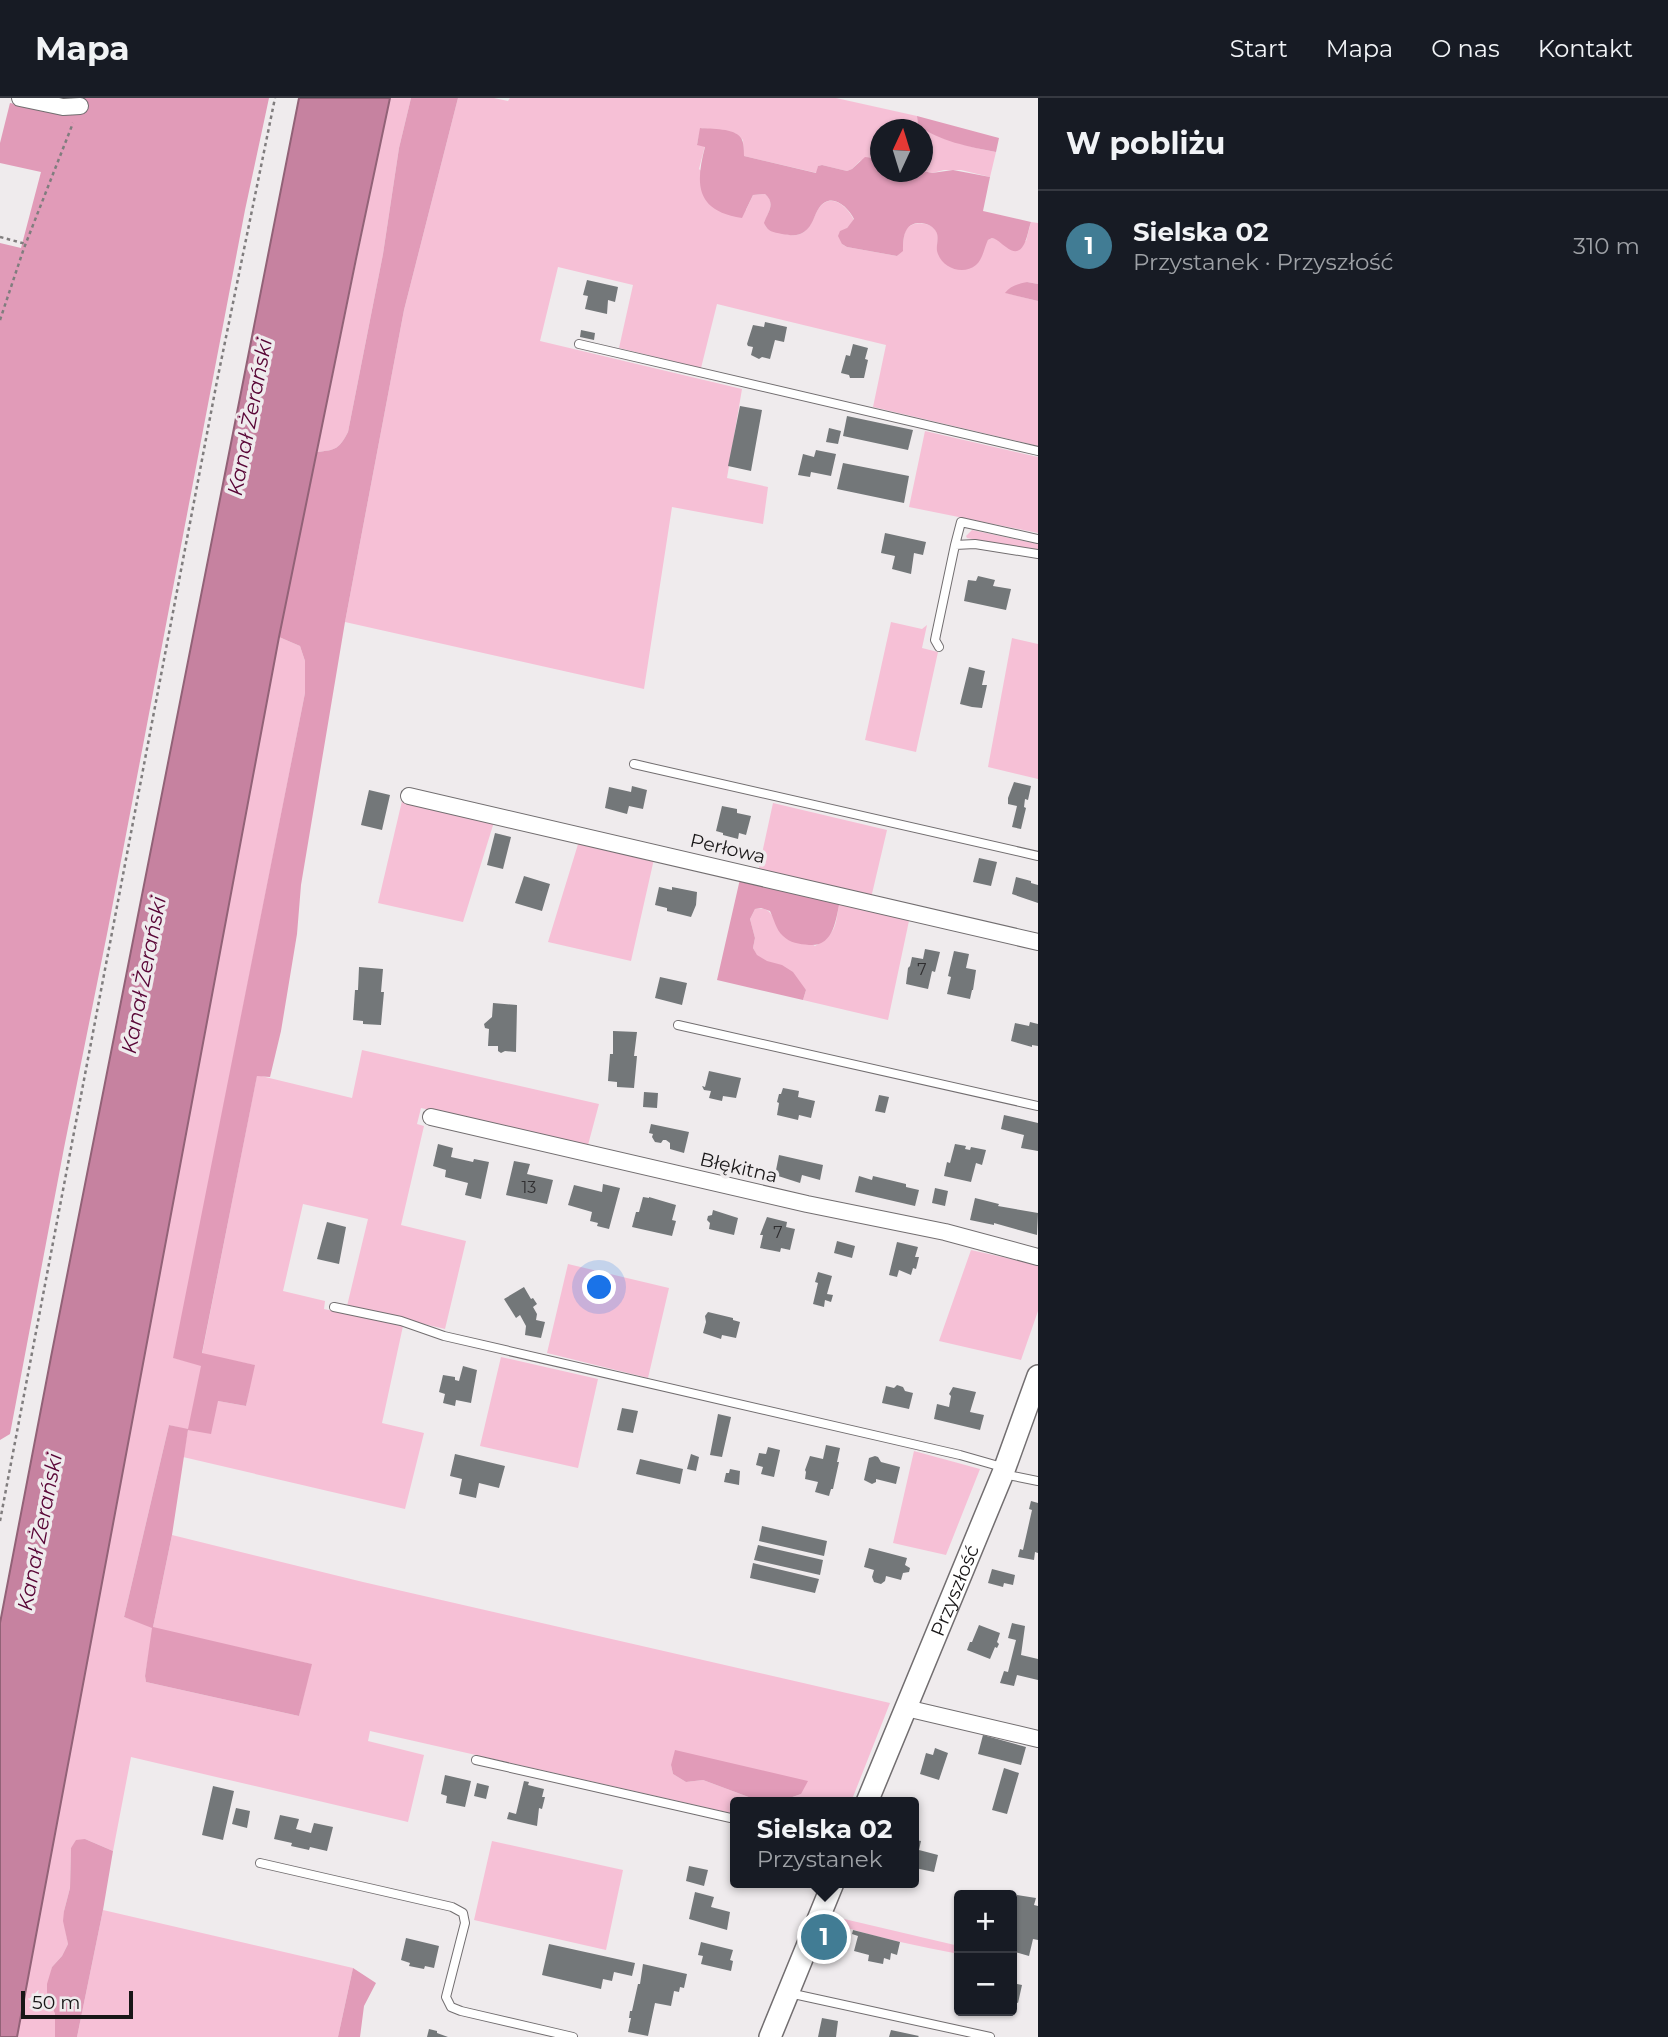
<!DOCTYPE html>
<html lang="pl">
<head>
<meta charset="utf-8">
<style>
	:root { --surface:#171b24; --page:#20242c; --text:#f1f3f6; --muted:#9ea1a6; --line:#363941; --accent:#417c94 }
	body { margin:0; font-family:Montserrat,sans-serif; background:var(--page); color:var(--text) }
	.controls { position:absolute; right:21px; bottom:21px; display:grid; overflow:hidden; border-radius:7px; box-shadow:0 2px 5px #0004 }
	.controls button { width:63px; height:63px; display:grid; place-items:center; padding:0; border:0; border-bottom:2px solid var(--line); background:var(--surface); color:var(--text); font:35px sans-serif }
	.compass { position:absolute; left:870px; top:21px; width:63px; height:63px; border-radius:50%; background:var(--surface); box-shadow:0 2px 5px #0004; rotate:4deg }
	.scale { position:absolute; left:21px; bottom:18px; width:112px; box-sizing:border-box; padding-left:7px; border:4px solid #181617; border-top:0; font-size:19px; line-height:24px; white-space:nowrap; color:#181617; -webkit-text-stroke:5px #efebed; paint-order:stroke }
	.you { position:absolute; left:600px; top:1190px; width:24px; height:24px; margin:-18px; border:5px solid #fff; border-radius:50%; background:#1a73e8; box-shadow:0 0 0 10px #1a73e833 }
	.badge { display:grid; place-items:center; width:46px; height:46px; border-radius:50%; background:var(--accent); color:#fff; font-size:23px; font-weight:700 }
	.pin { position:absolute; translate:-50% -50%; border:4px solid #fff; box-shadow:0 2px 7px #0006 }
	.popup { position:absolute; left:730px; top:1699px; width:189px; height:91px; box-sizing:border-box; display:grid; place-content:center; border-radius:7px; background:var(--surface); filter:drop-shadow(0 2px 5px #0005); font-size:23px; white-space:nowrap; color:var(--muted) }
	.popup b { font-size:26px; color:var(--text) }
	.popup::after { content:''; position:absolute; left:50%; top:100%; margin-left:-14px; border:14px solid transparent; border-top-color:var(--surface) }
	.list { margin:0; padding:0; list-style:none }
	h2 { display:flex; justify-content:space-between; align-items:center; height:91px; margin:0; padding:0 28px; font-size:30px }
	h2 small { font-size:23px; font-weight:400; color:var(--muted) }
	.list li { display:grid; grid-template-columns:46px 1fr auto; gap:21px; align-items:center; box-sizing:border-box; height:112px; padding:0 28px; border-top:2px solid var(--line) }
	.list b { display:block; font-size:26px; white-space:nowrap }
	.list p { margin:0; font-size:23px; white-space:nowrap; color:var(--muted) }
	.list em { font-size:23px; font-style:normal; color:var(--muted) }
	.map { position:relative; flex:none; width:1038px; height:1939px; overflow:hidden }
	header { display:flex; align-items:center; gap:42px; box-sizing:border-box; height:98px; padding:0 35px; background:var(--surface); border-bottom:2px solid var(--line) }
	header strong { font-size:33px }
	nav { display:flex; gap:38px; margin-inline-start:auto; font-size:24px }
	main { display:flex }
	aside { flex:1; background:var(--surface) }
	.map>svg:first-child { display:block }
</style>
</head>
<body>
<header>
<strong>Mapa</strong>
<nav><a>Start</a><a>Mapa</a><a>O nas</a><a>Kontakt</a></nav>
</header>
<main>
<div class="map">
<svg width="1038" height="1939" viewBox="0 0 1038 1939">
	<rect width="100%" height="100%" fill="#efebed"/>
	<path fill="#f6c0d6" fill-rule="evenodd" d="M390 0H411L399 50 383 156 348 334C339 351 336 352 317 354Z
		M458 0H494L508 3 510 0H836L917 18 918 27C942 41 968 49 996 54L990 79 961 72H944L932 75 923 73 922 32H880V61L872 59 860 63 852 71 847 73 822 67 818 68 817 75 744 58 743 42 735 35 701 30 697 46 705 48 699 71 746 112 753 97 765 96C776 106 768 112 765 125L766 129C777 133 793 142 804 134 812 128 814 117 819 110 831 93 848 109 854 122L847 130 842 146 847 149 897 158 903 152C903 146 903 136 907 130 915 122 933 124 937 135 939 139 937 146 937 152L985 147 988 142 992 140 999 142 1026 143 1031 124 1038 125V186L1027 184 1006 195 1038 203V348L873 309 886 247 717 206 701 270 619 250 633 187 558 169 540 243 742 291 727 380 768 389 763 426 672 409 644 591 345 524 404 212Z
		M925 333 1038 359V435L909 409Z
		M972 432 1038 446V454L967 440 966 438Z
		M891 524 922 531 927 527 922 550 938 554 916 654 865 642Z
		M279 539 300 548 305 563V595L174 1260 201 1267 218 1303 246 1308 254 1267 202 1256 257 977 352 1000 362 952 599 1006 588 1047 421 1010 417 1026 424 1028 401 1127 466 1143 445 1231 347 1208 368 1121 303 1106 283 1193 325 1203 324 1211 403 1228 382 1325 424 1335 405 1411 183 1359 188 1332 169 1327 124 1519 153 1529 172 1437 363 1484 890 1605 851 1704H778L801 1696 671 1667 673 1676 686 1684 703 1682 711 1685 762 1704H735V1716L370 1633 368 1643 424 1657 408 1724 131 1659 113 1753 85 1741 71 1750 70 1790 64 1813V1823L68 1846 62 1858 52 1869 47 1895 55 1916V1939H17ZM153 1530 311 1566 299 1618 146 1584 145 1578Z
		M1012 540 1038 546V681L988 669Z
		M402 703 494 724 463 824 378 805Z
		M773 705 887 732 871 800 758 774Z
		M579 743 654 761 631 863 548 844Z
		M840 802 910 818 888 922 803 902 806 892 757 858 753 850 755 840 750 821 755 811C764 809 769 812 773 819L815 848C838 835 835 826 840 802Z
		M971 1152 1038 1167V1213L1021 1262 939 1243Z
		M568 1166 669 1190 648 1280 547 1255Z
		M501 1259 598 1281 578 1370 480 1348Z
		M914 1353 980 1371 946 1457 893 1445Z
		M492 1743 623 1772 606 1852 474 1822Z
		M103 1812 353 1870 338 1939H77Z
		M840 1820 959 1848V1856C918 1848 878 1840 838 1827Z"/>
	<path fill="#e19bb8" d="M58 0H269L245 112 108 831 64 1050 10 1336 0 1342V145L21 150 41 74 0 65V45L10 5 54 14Z
		M411 0H458L404 212 345 524 301 787 297 836 281 933 270 979 257 978 202 1255 255 1267 246 1308 218 1303 211 1336 188 1332 172 1437 153 1529 312 1566 299 1618 146 1584 145 1578 152 1530 124 1519 169 1327 188 1331 201 1268 173 1260 305 595V563L300 548 279 539 317 354C336 352 339 351 348 334L383 156 399 50Z
		M917 18 999 40 996 54C970 49 938 43 918 27Z
		M700 30C711 31 735 30 741 40 744 44 744 53 744 58L816 75 818 68 822 67 847 73 852 71 865 59 880 61V74L923 73 932 75 953 72 990 79 983 113 1031 124C1027 135 1025 164 1006 149 1000 145 999 142 992 140L988 142C984 150 983 161 976 167 963 178 941 170 937 153 936 146 940 138 935 132 929 124 913 122 907 131 903 137 903 146 903 153L897 158 847 149 842 146 838 138 840 133 847 130 854 121C848 109 831 93 819 110 814 117 813 128 804 134 797 139 790 137 782 136 773 134 768 134 764 125 768 113 776 106 765 96L753 97 742 120C696 113 695 87 705 49L697 47Z
		M1027 184 1038 186V203L1005 195C1010 188 1018 186 1027 184Z
		M740 781 840 802C836 821 834 849 809 847 799 846 790 845 783 838 776 832 774 821 770 813L761 810 755 811 750 821 755 840 753 850 757 857 767 863 782 867 793 874 806 892 803 902 717 882Z
		M675 1652 808 1683 801 1696 778 1704H762L703 1682 686 1684 673 1676 671 1667Z
		M85 1741 113 1753 103 1812 77 1939H55V1916L47 1895V1886L52 1869 62 1858 68 1846 63 1823 64 1813 70 1790 71 1750 76 1742Z
		M353 1870 376 1885 364 1908 360 1939H338Z"/>
	<path fill="#c682a0" stroke="#926277" stroke-width="2" d="M299 0H390L356 161 279 539 17 1939H0V1525L51 1259Z"/>
	<path fill="#737779" d="M587 182 618 189 615 204 608 202 607 216 585 211 588 198 583 197Z
		M765 224 787 229 784 244 775 242 770 261 762 259 759 261 751 257 753 249 748 248 747 246 753 227 764 229Z
		M581 232 595 235 594 242 580 239Z
		M853 246 868 250 865 261 868 262 864 280H850L849 277 841 275 846 257 850 258Z
		M740 308 762 312 751 373 728 368Z
		M847 318 913 332 908 352 843 338Z
		M829 330 841 333 838 346 826 344Z
		M816 352 836 356 831 378 811 374 810 379 798 377 803 356 814 359Z
		M843 365 909 378 904 405 837 391Z
		M885 435 926 444 923 457 914 455 911 476 892 471 895 458 881 455Z
		M978 478 995 482 993 488 1011 491 1006 512 964 503 968 482 976 483Z
		M969 569 985 573 982 587H987L982 610 972 609 960 606Z
		M1014 684 1031 688 1028 702 1025 701 1024 709 1026 710 1021 731 1012 729 1017 708 1008 706V700Z
		M632 688 647 692 643 711 629 708 627 716 605 710 609 689 631 694Z
		M369 692 390 697 382 732 361 727Z
		M722 708 737 711V715L751 718 746 737 739 735 738 741 723 737V735L716 733Z
		M495 735 511 739 503 771 487 767Z
		M979 760 997 764 991 788 973 784Z
		M524 778 550 786 542 813 515 805Z
		M1016 779 1031 783V785L1038 787V805L1012 796Z
		M659 789 672 792V789L697 794 696 807 691 819 667 813V810L655 807Z
		M925 851 940 854 935 874 932 873 928 891 906 886 908 870 910 868 912 859 923 861Z
		M954 853 969 856 966 870 976 872 973 892H972L970 901 947 896 951 879 948 878Z
		M359 869 383 871 381 894H384L381 927 363 926V923L353 922 355 892H358Z
		M660 879 687 885 682 907 655 900Z
		M493 905 517 907 516 954 505 953 501 955 498 953V948H488L489 931 485 930 484 926 492 919Z
		M1030 924 1038 926V948L1032 947V949L1011 943 1015 925 1029 928Z
		M613 933 637 934 634 958H637L634 990 617 989V984L608 983 610 956H613Z
		M709 973 741 980 736 1000 723 998 722 1003 709 1000 711 993 704 992 702 988 705 989Z
		M783 990 799 993 798 999 815 1003 811 1020 799 1017 798 1022 777 1017 779 1005 777 1004 779 996H781Z
		M644 994 658 995 657 1010 643 1009Z
		M879 997 889 999 885 1015 875 1013Z
		M1004 1017 1038 1025V1053L1021 1050 1024 1037 1001 1031Z
		M651 1026 689 1034 684 1055 670 1051V1045L666 1042H663L661 1045 655 1044 652 1039 653 1036 649 1035Z
		M438 1046 453 1050 451 1059 473 1064 474 1061 489 1064 481 1101 465 1097 468 1085 445 1079 446 1072 433 1068Z
		M955 1046 966 1048 965 1051 970 1052 971 1049 986 1052 982 1067 976 1065 971 1084 944 1078 947 1064 950 1065Z
		M779 1057 823 1067 820 1082 802 1077 800 1085 775 1077Z
		M514 1063 530 1066 527 1076 553 1082 547 1106 506 1097Z
		M859 1078 872 1082 873 1078 906 1086V1089L919 1092 915 1108 855 1094Z
		M603 1086 620 1090 609 1131 597 1128 598 1125 590 1123 592 1114 568 1107 574 1087 602 1094Z
		M935 1090 948 1093 945 1108 932 1105Z
		M643 1099 649 1100V1099L676 1107 672 1122 676 1123 672 1138 632 1129 636 1114H639Z
		M975 1100 999 1106 998 1108 1038 1115 1037 1137 994 1125V1127L970 1122Z
		M713 1112 738 1120 734 1137 709 1131 710 1125 707 1122 708 1118 712 1117Z
		M767 1119 787 1124 786 1129 795 1131 790 1152 781 1150 780 1154 760 1150 763 1137H760Z
		M327 1124 346 1129 339 1166 317 1161Z
		M837 1143 855 1148 852 1160 834 1155Z
		M897 1144 918 1149 915 1159H919L916 1171 913 1170 911 1177 899 1172 897 1179 889 1177Z
		M818 1174 832 1178 827 1196 833 1197 831 1204 825 1202 824 1209 813 1206 818 1185 815 1184Z
		M524 1189 531 1201 533 1200 537 1206 533 1209 537 1216 536 1222 545 1224 541 1240 525 1237 526 1228 520 1217 516 1220 504 1201Z
		M708 1214 733 1220V1222L740 1224 736 1240 722 1237 721 1241 703 1235 706 1224 705 1218Z
		M463 1268 477 1272 471 1305 456 1302 455 1308 443 1305 445 1296 439 1294 443 1277 455 1279V1282L459 1283Z
		M897 1287 903 1289 905 1293 913 1295 909 1311 882 1305 886 1288 894 1290Z
		M953 1289 976 1294 970 1314 984 1317 980 1332 934 1321 937 1306 949 1309 951 1298 949 1296Z
		M622 1310 638 1313 633 1335 617 1332Z
		M718 1316 731 1319 722 1359 710 1357Z
		M826 1347 840 1350 837 1364H839L833 1391H831L829 1398 815 1394 818 1384 805 1381 806 1374 805 1372 810 1358 823 1361Z
		M768 1349 780 1352 774 1379 761 1376 763 1369 756 1367 759 1355 766 1356Z
		M455 1356 505 1368 499 1390 479 1385 476 1400 459 1396 462 1381 450 1378Z
		M691 1356 699 1359 696 1373 687 1371Z
		M875 1358 878 1359 881 1364 900 1369 896 1386 876 1381V1384L872 1386 864 1382 869 1360Z
		M640 1361 683 1371 680 1386 636 1376Z
		M730 1371 740 1373 739 1387 724 1384 726 1375H729Z
		M1031 1403 1038 1405V1455L1035 1454 1034 1462 1018 1459 1020 1451 1023 1452 1032 1412 1029 1411Z
		M762 1428 827 1443 824 1458 759 1443Z
		M758 1447 823 1462 820 1477 754 1462Z
		M869 1450 907 1460 905 1467 910 1470 909 1474 903 1475 901 1482 886 1478 885 1483 881 1486 874 1484 872 1479 874 1472 864 1469Z
		M753 1465 819 1481 815 1495 750 1480Z
		M992 1471 1015 1477 1013 1487 1004 1485 1003 1489 988 1485Z
		M1012 1525 1025 1528 1021 1557 1038 1561V1582L1017 1577 1014 1588 1000 1585 1004 1573 1008 1574 1016 1542 1008 1540Z
		M979 1527 1000 1535 997 1544 999 1546 997 1550 995 1549 990 1561 967 1552 970 1544H972Z
		M983 1637 1026 1649 1021 1667 978 1656Z
		M935 1650 948 1655 939 1682 920 1676 926 1655 933 1657Z
		M1004 1670 1019 1675 1007 1716 992 1712Z
		M445 1677 471 1683 465 1709 446 1705 447 1698 441 1696Z
		M524 1683 529 1684 528 1687 544 1691 542 1699H545L542 1711 539 1710 537 1728 507 1721 509 1714 516 1716Z
		M477 1685 489 1688 486 1701 474 1698Z
		M213 1688 234 1693 223 1742 202 1737Z
		M236 1710 250 1713 247 1730 232 1726Z
		M280 1717 299 1721 296 1731 311 1735 314 1725 333 1729 327 1753 310 1749 309 1752 291 1748 292 1745 274 1741Z
		M913 1735 917 1736 916 1742 921 1743 919 1752 938 1757 934 1774 915 1770 916 1763 913 1762Z
		M689 1768 708 1772 704 1788 686 1783Z
		M695 1794 714 1799 711 1809 730 1814 727 1832 689 1821Z
		M1017 1797 1036 1800 1034 1807 1038 1808V1842L1033 1841 1029 1858 1012 1853V1803L1016 1804Z
		M853 1832 900 1844 897 1857 891 1855 890 1862 884 1860 883 1866 868 1863 869 1857 854 1853 858 1838 852 1836Z
		M406 1840 439 1848 434 1870 425 1868 424 1871 409 1868 410 1865 401 1862Z
		M701 1844 733 1852 730 1862 733 1863 731 1873 701 1866 703 1858 698 1857Z
		M549 1846 635 1865 632 1878 614 1874 612 1883 603 1881 601 1891 542 1877Z
		M643 1866 687 1876 684 1890 680 1889 679 1894 674 1893 671 1908 655 1905 648 1938 628 1934 631 1920H629L630 1913H632L638 1886H640Z
		M1012 1885 1022 1887 1018 1905 1012 1903Z
		M822 1920 838 1923 836 1939H818Z
		M429 1931 437 1933V1935L448 1939H427Z
		M891 1932 919 1938 918 1939H889Z"/>
	<g fill="none" stroke-linecap="round" stroke-linejoin="round">
		<g stroke="#726e70" stroke-width="10">
			<path id="lane" d="M579 246 1038 353
				M955 447 961 424 1038 441
				M939 549 935 542 936 537 955 447 975 446 1038 456
				M634 666 1038 758
				M678 927 1038 1008
				M334 1209 401 1223 444 1238 960 1357 1002 1369
				M1003 1376 1038 1383
				M476 1662 735 1721
				M260 1765 452 1809 463 1815 465 1825 446 1899 451 1909 461 1913 573 1939
				M789 1895 990 1939"/>
		</g>
		<g stroke="#726e70" stroke-width="18">
			<path id="street" d="M20 0 63 9 80 8
				M409 698 1038 844
				M431 1019 807 1106 945 1134 1038 1159
				M906 1610 1038 1641"/>
		</g>
		<g stroke="#726e70" stroke-width="24">
			<g id="secondary">
				<path id="s1" d="M867 1704 1003 1375 1038 1278"/>
				<path d="M770 1939 833 1785"/>
			</g>
		</g>
		<path stroke="#807d7e" stroke-width="2.5" stroke-dasharray="3.5 3.5" stroke-linecap="butt" d="M0 139 26 146
			M0 222 24 150 73 25
			M0 1423 217 283 275 0"/>
		<use href="#lane" stroke="#fff" stroke-width="8"/>
		<use href="#street" stroke="#fff" stroke-width="16"/>
		<use href="#secondary" stroke="#fff" stroke-width="21"/>
	</g>
	<g text-anchor="middle" stroke-width="7" stroke-linejoin="round" paint-order="stroke">
		<g font-size="16" fill="#2f2e30">
			<text x="922" y="877">7</text>
			<text x="529" y="1095">13</text>
			<text x="778" y="1140">7</text>
		</g>
		<g font-size="19" fill="#181617" stroke="#efebed">
			<text transform="translate(728 750) rotate(13)" y="7">Perłowa</text>
			<text transform="translate(739 1069) rotate(13)" y="7">Błękitna</text>
			<text dy="7" stroke="none"><textPath href="#s1" startOffset="229">Przyszłość</textPath></text>
		</g>
		<g font-size="21" font-style="italic" fill="#580435" stroke="#efebed">
			<text transform="translate(250 319) rotate(-79)" y="7">Kanał Żerański</text>
			<text transform="translate(144 877) rotate(-79)" y="7">Kanał Żerański</text>
			<text transform="translate(40 1434) rotate(-79)" y="7">Kanał Żerański</text>
		</g>
	</g>
</svg>
<div class="controls">
<button>+</button>
<button>−</button>
</div>
<svg class="compass" viewBox="-18 -18 36 36"><path d="M0-13l5 13h-10z" fill="#e53935"/><path d="M0 13l5-13h-10z" fill="#9ea1a6"/></svg>
<div class="scale">50 m</div>
<div class="you"></div>
<div class="pin badge" style="left:824px;top:1839px">1</div>
<div class="popup"><b>Sielska 02</b>Przystanek</div>
</div>
<aside>
<h2>W pobliżu<small></small></h2>
<ul class="list">
<li><span class="badge">1</span><div><b>Sielska 02</b><p>Przystanek · Przyszłość</p></div><em>310 m</em></li>
</ul>
</aside>
</main>
</body>
</html>
